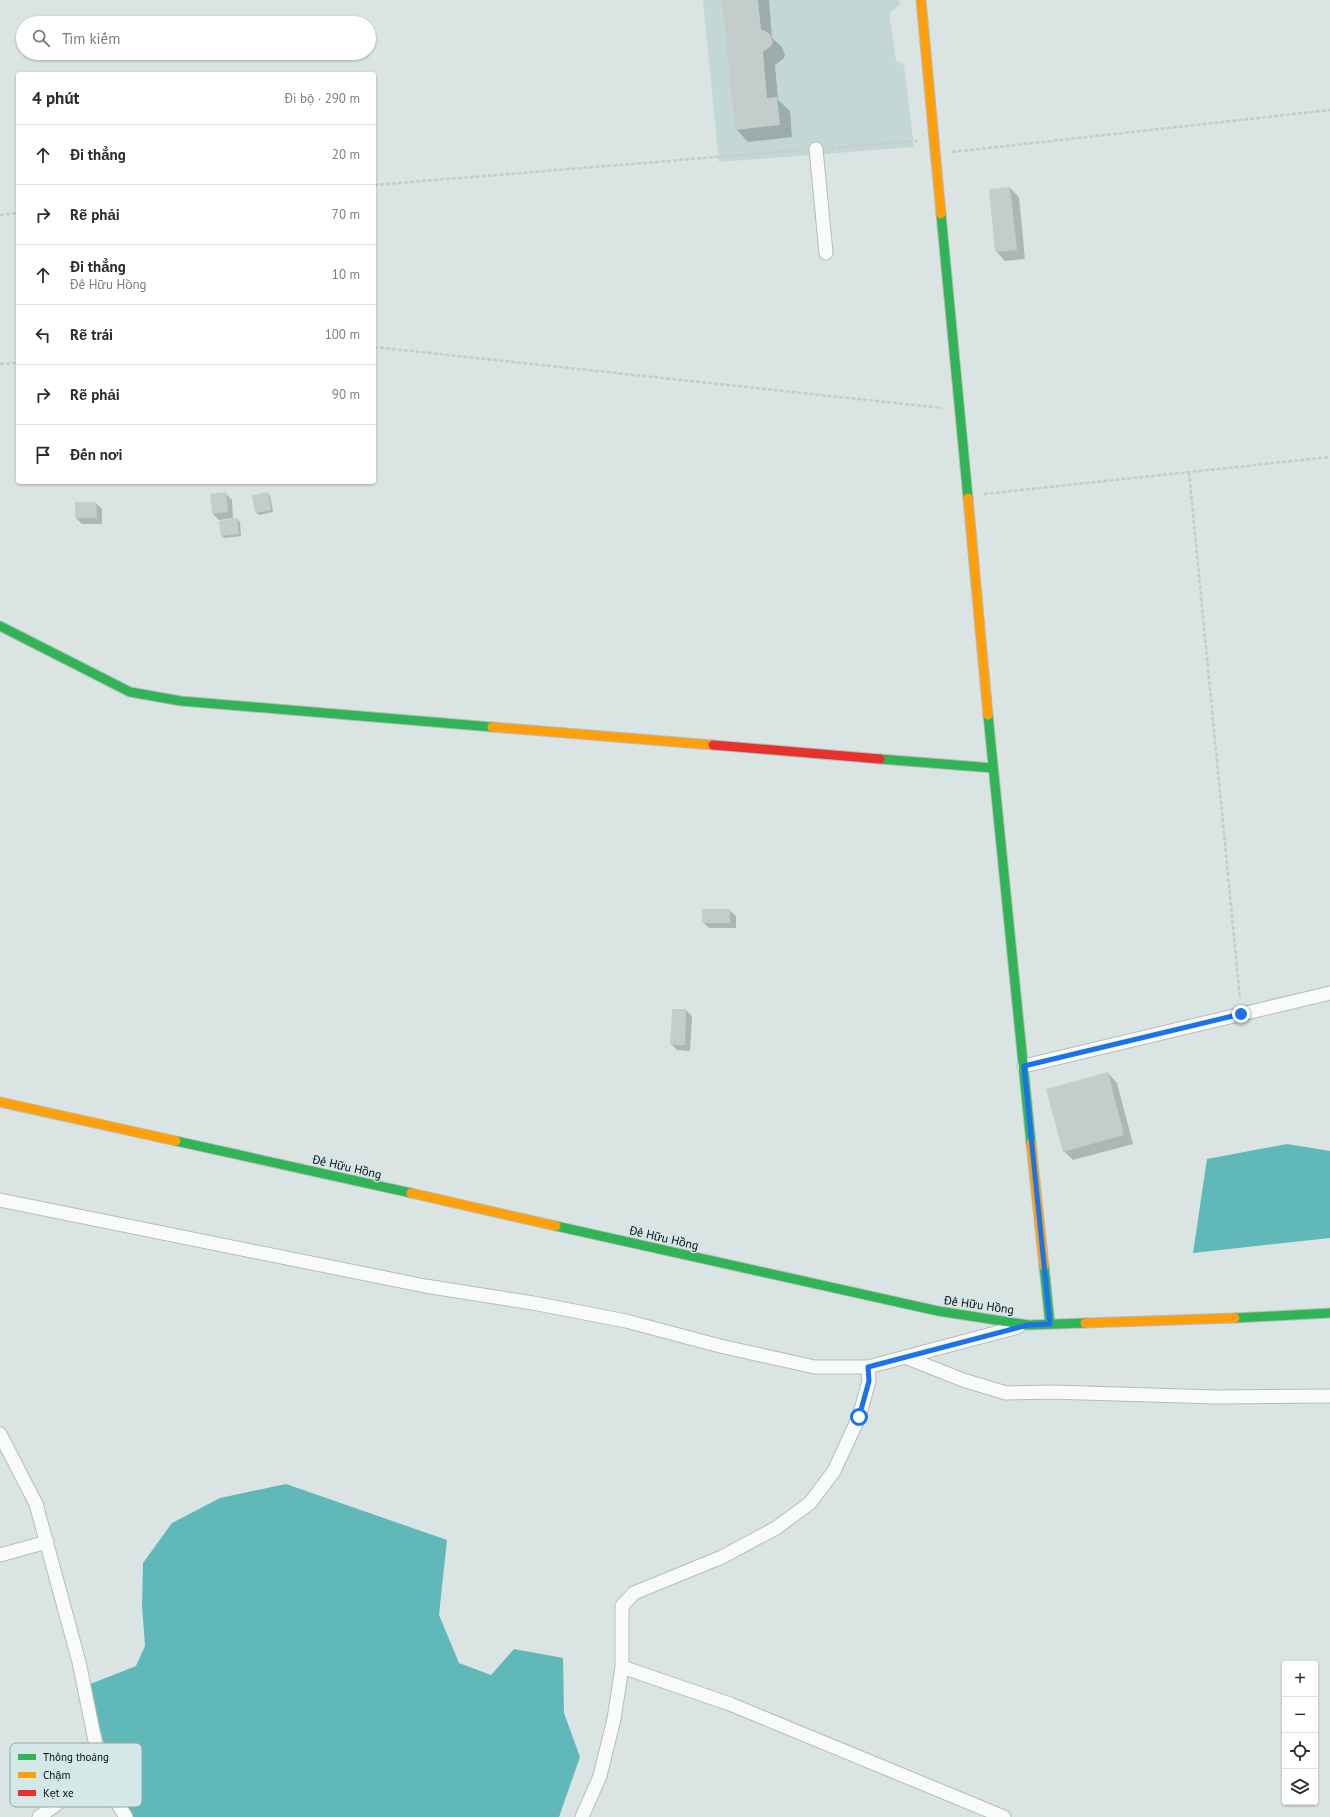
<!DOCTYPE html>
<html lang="vi">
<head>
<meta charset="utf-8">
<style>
	:root { --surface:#fff; --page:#f2f2f3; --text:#2b2b33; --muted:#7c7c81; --line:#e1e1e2 }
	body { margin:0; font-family:"PT Sans",sans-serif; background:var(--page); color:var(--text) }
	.controls { position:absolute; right:12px; bottom:12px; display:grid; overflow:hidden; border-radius:4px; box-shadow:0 1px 3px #0004 }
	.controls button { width:36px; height:36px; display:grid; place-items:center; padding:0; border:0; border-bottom:1px solid var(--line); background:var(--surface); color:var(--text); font:20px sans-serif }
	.stop { position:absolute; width:12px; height:12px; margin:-9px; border:3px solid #1a73e8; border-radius:50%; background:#fff }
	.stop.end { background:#1a73e8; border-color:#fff; box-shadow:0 1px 4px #0008 }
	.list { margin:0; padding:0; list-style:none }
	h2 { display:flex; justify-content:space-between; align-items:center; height:52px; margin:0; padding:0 16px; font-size:17px }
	h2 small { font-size:13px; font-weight:400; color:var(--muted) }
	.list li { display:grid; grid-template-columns:26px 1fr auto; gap:12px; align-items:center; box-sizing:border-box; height:60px; padding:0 16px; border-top:1px solid var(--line) }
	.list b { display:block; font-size:15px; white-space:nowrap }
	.list p { margin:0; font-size:13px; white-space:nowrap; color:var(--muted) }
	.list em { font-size:13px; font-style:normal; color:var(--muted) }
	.icon { flex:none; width:22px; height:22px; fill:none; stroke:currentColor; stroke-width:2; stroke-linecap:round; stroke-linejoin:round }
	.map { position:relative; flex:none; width:1330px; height:1817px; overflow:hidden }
	.search { position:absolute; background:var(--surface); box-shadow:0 1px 3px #0004; left:16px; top:16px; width:360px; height:44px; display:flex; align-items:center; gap:10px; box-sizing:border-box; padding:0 14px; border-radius:22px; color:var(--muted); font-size:15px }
	.panel { position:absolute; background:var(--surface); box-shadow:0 1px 3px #0004; left:16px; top:72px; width:360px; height:412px; border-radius:4px }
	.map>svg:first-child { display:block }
</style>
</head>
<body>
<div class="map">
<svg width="1330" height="1817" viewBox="0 0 1330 1817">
	<rect width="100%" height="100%" fill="#d9e4e3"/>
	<path fill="#c3d7d5" d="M703 0H899L900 5 889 13 896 60 904 65 914 147 719 162Z"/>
	<path fill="#60b9b8" d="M1287 1144 1330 1151V1238L1193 1253 1207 1159Z
		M286 1484 447 1540 439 1615 459 1663 491 1675 514 1649 563 1658 564 1713 580 1757 559 1817H133L116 1788 88 1685 136 1666 145 1646 142 1606 143 1563 172 1523 220 1498Z"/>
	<path fill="#0003" d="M723 0H769L772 38 782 47 785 55 784 58 775 65 778 100 790 111 792 137 748 142 736 129Z
		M1010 188 1019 197 1025 259 1005 261 996 251 990 190Z
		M267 493 270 496 273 512 259 515 256 512Z
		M226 494 232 500 233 518 219 520 213 514Z
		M96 503 102 509V524H82L76 518Z
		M237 519 240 522 241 536 225 538 222 536Z
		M729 910 736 916V928H709L703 922Z
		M686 1010 692 1016 690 1051 677 1050 671 1044Z
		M1108 1073 1117 1083 1133 1144 1073 1160 1064 1151Z"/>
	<path fill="#c3cdcc" d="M722 0H758L761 29 770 34 773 42 771 46 763 52 767 98 777 97 780 125 735 130Z
		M1010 187 1017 250 995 252 989 189Z
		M226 492 228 512 212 514 210 494Z
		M268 492 271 510 255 513 252 495Z
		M75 502H96L97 518H75Z
		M237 518 239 534 221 536 219 521Z
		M702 909H730V923H702Z
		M672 1009H686L685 1045H670Z
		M1108 1072 1124 1135 1063 1152 1046 1089Z"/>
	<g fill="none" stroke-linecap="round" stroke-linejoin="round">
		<g stroke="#b4bdbc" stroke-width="15">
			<path id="street" d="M816 149 826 253
				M1024 1066 1330 993
				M0 1200 425 1286 533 1303 626 1321 720 1346 815 1367H868
				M905 1357 963 1380 1006 1393 1051 1392 1216 1397 1330 1396
				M0 1434 36 1504 79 1662 103 1780 126 1817
				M0 1555 47 1542
				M622 1667 730 1704 1004 1817
				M39 1817 80 1787 103 1780
				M582 1817 600 1776 614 1719 622 1667V1606L634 1593 722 1557 776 1528 810 1503 834 1471 859 1417 869 1381 868 1367 1018 1327"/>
		</g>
		<g stroke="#b4bdbc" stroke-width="11">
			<path id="fast" d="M941 214 968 498
				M0 626 130 692 181 701 492 727
				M988 715 1031 1143
				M880 759 993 768
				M176 1141 411 1193
				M556 1226 938 1311 1028 1325 1085 1323
				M1044 1266 1050 1324
				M1235 1318 1330 1313"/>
		</g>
		<g stroke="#b4bdbc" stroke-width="11">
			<path id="slow" d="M921 0 941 214
				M968 498 988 715
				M492 727 713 745
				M0 1102 176 1141
				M1031 1143 1044 1266
				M411 1193 556 1226
				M1085 1323 1235 1318"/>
		</g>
		<g stroke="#b4bdbc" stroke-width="11">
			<path id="jam" d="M713 745 880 759"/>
		</g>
		<path stroke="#c7caca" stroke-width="2.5" stroke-dasharray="4 2" stroke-linecap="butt" d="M831 148 918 141
			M952 152 1330 110
			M374 185 802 150
			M0 215 18 213
			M374 347 942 408
			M0 364 18 363
			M1189 472 1240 999
			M984 494 1330 457"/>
		<use href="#street" stroke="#f9fbfb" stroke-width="13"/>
		<use href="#fast" stroke="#30b455" stroke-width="9"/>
		<use href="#slow" stroke="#ff9f0a" stroke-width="9"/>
		<use href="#jam" stroke="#e5322d" stroke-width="9"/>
	</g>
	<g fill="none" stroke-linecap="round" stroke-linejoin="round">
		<path stroke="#1a73e8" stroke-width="5" d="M859 1417 869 1381 868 1367 1028 1325 1050 1324 1024 1066 1241 1014"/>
	</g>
	<g text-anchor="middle" stroke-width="3" stroke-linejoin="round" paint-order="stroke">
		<g font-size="12" fill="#070e0e" stroke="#d4e8e7">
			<text transform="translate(347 1167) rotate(13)" y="4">Đê Hữu Hồng</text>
			<text transform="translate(664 1238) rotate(13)" y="4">Đê Hữu Hồng</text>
			<text transform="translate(979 1305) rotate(8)" y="4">Đê Hữu Hồng</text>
		</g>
	</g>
	<rect x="10" y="1743" width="132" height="64" rx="6" fill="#d4e8e7" stroke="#96a7a6" stroke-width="1"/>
	<rect x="18" y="1754" width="18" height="6" fill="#30b455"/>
	<rect x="18" y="1772" width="18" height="6" fill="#ff9f0a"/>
	<rect x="18" y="1790" width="18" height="6" fill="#e5322d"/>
	<g font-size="11" fill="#070e0e">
		<text x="43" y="1761">Thông thoáng</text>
		<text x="43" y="1779">Chậm</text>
		<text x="43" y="1797">Kẹt xe</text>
	</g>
</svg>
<div class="controls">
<button>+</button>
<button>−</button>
<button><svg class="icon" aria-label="locate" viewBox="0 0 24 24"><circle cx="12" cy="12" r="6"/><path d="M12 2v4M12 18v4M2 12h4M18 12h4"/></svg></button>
<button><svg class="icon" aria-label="layers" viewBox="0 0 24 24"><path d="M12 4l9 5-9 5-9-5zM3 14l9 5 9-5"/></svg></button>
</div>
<div class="stop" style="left:859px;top:1417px"></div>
<div class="stop end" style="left:1241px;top:1014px"></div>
<div class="search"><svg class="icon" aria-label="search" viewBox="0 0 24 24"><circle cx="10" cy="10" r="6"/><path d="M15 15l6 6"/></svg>Tìm kiếm</div>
<section class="panel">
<h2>4 phút<small>Đi bộ · 290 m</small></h2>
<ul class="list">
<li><svg class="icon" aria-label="ahead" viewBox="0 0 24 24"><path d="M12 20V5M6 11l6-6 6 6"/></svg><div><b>Đi thẳng</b></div><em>20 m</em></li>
<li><svg class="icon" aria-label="right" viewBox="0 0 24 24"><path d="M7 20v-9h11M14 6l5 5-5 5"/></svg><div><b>Rẽ phải</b></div><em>70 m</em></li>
<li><svg class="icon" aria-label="ahead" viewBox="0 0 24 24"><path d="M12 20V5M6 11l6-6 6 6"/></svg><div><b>Đi thẳng</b><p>Đê Hữu Hồng</p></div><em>10 m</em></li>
<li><svg class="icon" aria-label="left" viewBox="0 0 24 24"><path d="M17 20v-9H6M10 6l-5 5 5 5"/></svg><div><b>Rẽ trái</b></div><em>100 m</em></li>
<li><svg class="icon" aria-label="right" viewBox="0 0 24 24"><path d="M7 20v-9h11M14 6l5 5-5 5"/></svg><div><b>Rẽ phải</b></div><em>90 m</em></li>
<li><svg class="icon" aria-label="arrive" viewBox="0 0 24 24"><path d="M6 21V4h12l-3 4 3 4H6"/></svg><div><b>Đến nơi</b></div></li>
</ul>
</section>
</div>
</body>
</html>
